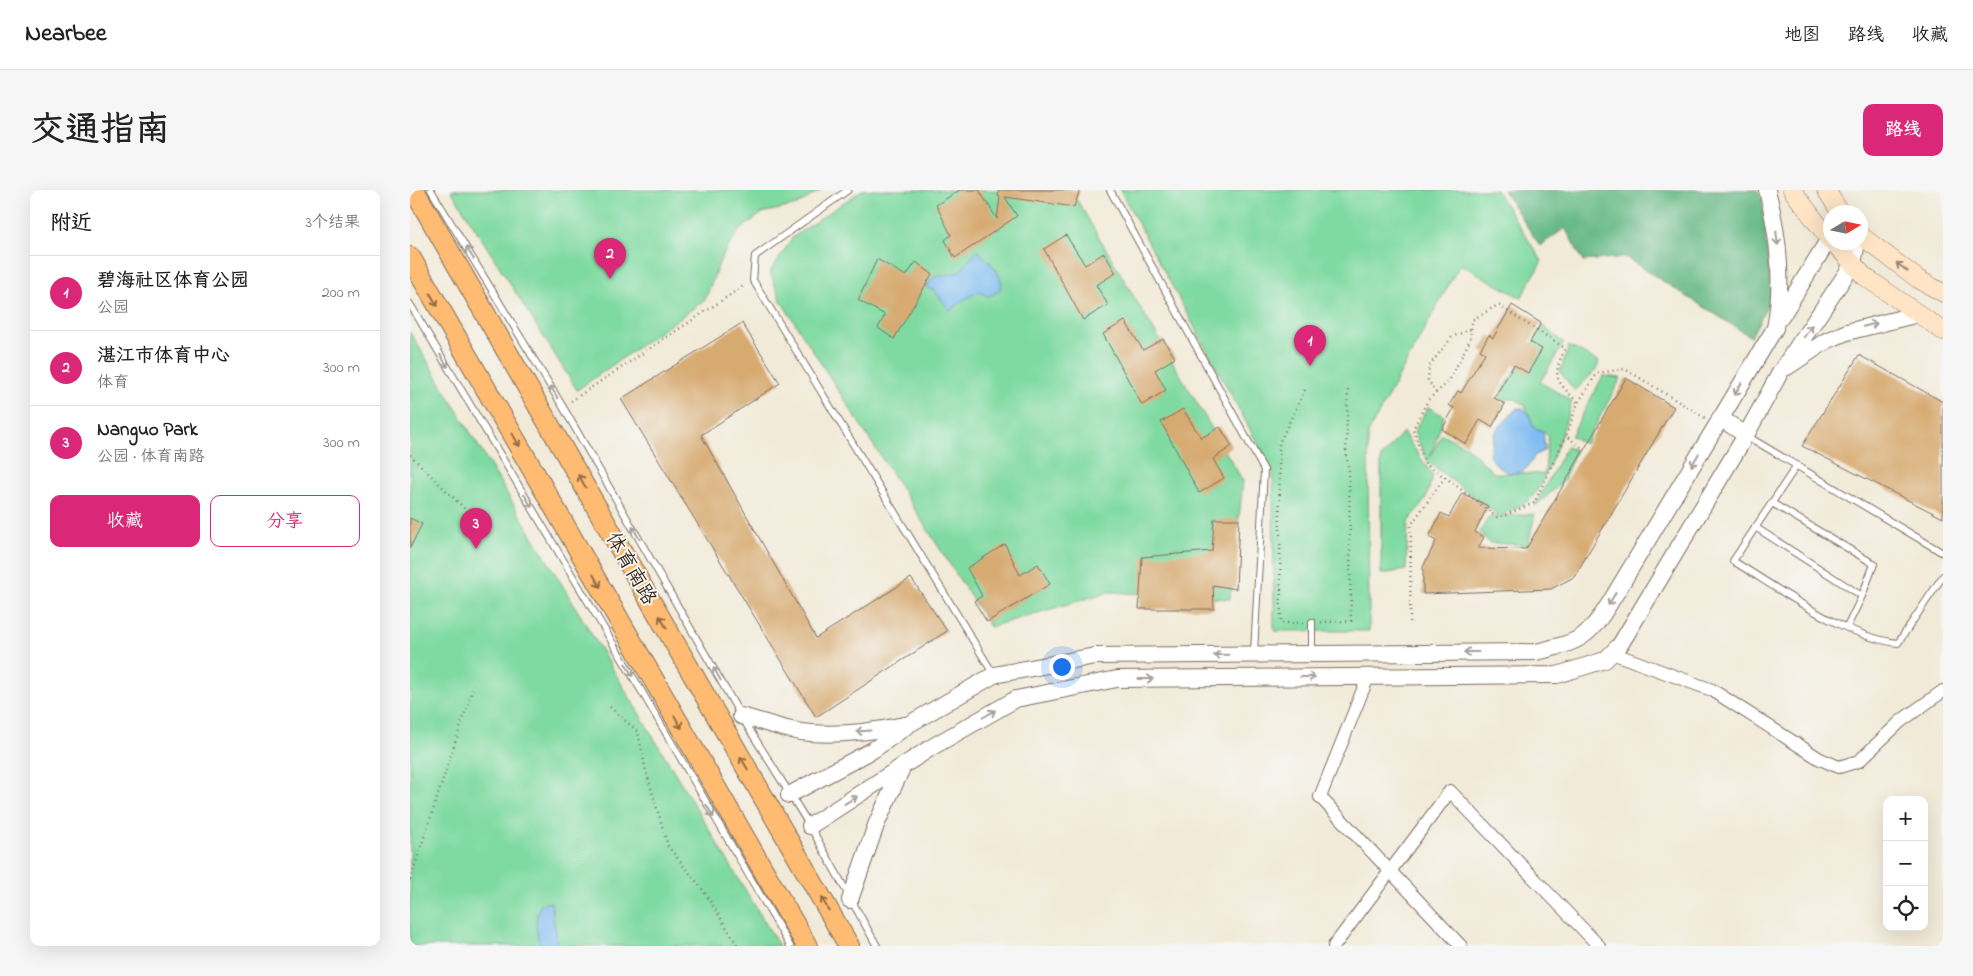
<!DOCTYPE html>
<html lang="zh">
<head>
<meta charset="utf-8">
<style>
	:root { --surface:#fff; --page:#f6f6f6; --text:#222; --muted:#767676; --line:#e0e0e0; --accent:#db2777 }
	body { margin:0; font-family:"Indie Flower","LXGW WenKai TC",sans-serif; background:var(--page); color:var(--text) }
	.controls { position:absolute; right:15px; bottom:15px; display:grid; overflow:hidden; border-radius:10px; box-shadow:0 5px 20px #0002 }
	.controls button { width:45px; height:45px; display:grid; place-items:center; padding:0; border:0; border-bottom:1px solid var(--line); background:var(--surface); color:var(--text); font:25px sans-serif }
	.compass { position:absolute; left:1413px; top:15px; width:45px; height:45px; border-radius:50%; background:var(--surface); box-shadow:0 5px 20px #0002; rotate:80deg }
	.you { position:absolute; left:651px; top:476px; width:18px; height:18px; margin:-12px; border:4px solid #fff; border-radius:50%; background:#1a73e8; box-shadow:0 0 0 8px #1a73e833 }
	.badge { display:grid; place-items:center; width:32px; height:32px; border-radius:50%; background:var(--accent); color:#fff; font-size:16px; font-weight:700 }
	.pin { position:absolute; translate:-50% -41px; filter:drop-shadow(0 1px 2px #0008) }
	.pin::after { content:''; position:absolute; top:26px; width:18px; height:15px; background:inherit; clip-path:polygon(0 0,100% 0,50% 100%) }
	.list { margin:0; padding:0; list-style:none }
	h2 { display:flex; justify-content:space-between; align-items:center; height:65px; margin:0; padding:0 20px; font-size:21px }
	h2 small { font-size:16px; font-weight:400; color:var(--muted) }
	.list li { display:grid; grid-template-columns:32px 1fr auto; gap:15px; align-items:center; box-sizing:border-box; height:75px; padding:0 20px; border-top:1px solid var(--line) }
	.list b { display:block; font-size:19px; white-space:nowrap }
	.list p { margin:0; font-size:16px; white-space:nowrap; color:var(--muted) }
	.list em { font-size:16px; font-style:normal; color:var(--muted) }
	.actions { display:flex; gap:10px; padding:15px 20px }
	.actions a { flex:1; padding:11px 0; border:1px solid var(--accent); border-radius:10px; text-align:center; font-size:18px; color:var(--accent) }
	.actions .main { background:var(--accent); color:#fff }
	.icon { flex:none; width:28px; height:28px; fill:none; stroke:currentColor; stroke-width:2; stroke-linecap:round; stroke-linejoin:round }
	.map { position:relative; flex:none; width:1533px; height:756px; overflow:hidden; border-radius:10px }
	header { display:flex; align-items:center; gap:30px; box-sizing:border-box; height:70px; padding:0 25px; background:var(--surface); border-bottom:1px solid var(--line) }
	header strong { font-size:24px }
	nav { display:flex; gap:28px; margin-inline-start:auto; font-size:18px }
	.intro { display:flex; align-items:center; justify-content:space-between; box-sizing:border-box; height:120px; padding:0 30px }
	h1 { margin:0; font-size:35px }
	.button { padding:12px 22px; border-radius:10px; background:var(--accent); color:#fff; font-size:18px; font-weight:700 }
	main { display:flex; gap:30px; padding:0 30px }
	aside { flex:1; background:var(--surface); border-radius:10px; box-shadow:0 5px 20px #0002 }
	.map>svg:first-child { display:block }
</style>
</head>
<body>
<header>
<strong>Nearbee</strong>
<nav><a>地图</a><a>路线</a><a>收藏</a></nav>
</header>
<div class="intro"><h1>交通指南</h1><a class="button">路线</a></div>
<main>
<aside>
<h2>附近<small>3个结果</small></h2>
<ul class="list">
<li><span class="badge">1</span><div><b>碧海社区体育公园</b><p>公园</p></div><em>200 m</em></li>
<li><span class="badge">2</span><div><b>湛江市体育中心</b><p>体育</p></div><em>300 m</em></li>
<li><span class="badge">3</span><div><b>Nanguo Park</b><p>公园 · 体育南路</p></div><em>300 m</em></li>
</ul>
<div class="actions"><a class="main">收藏</a><a>分享</a></div>
</aside>
<div class="map">
<svg width="1533" height="756" viewBox="0 0 1533 756">
	<rect width="100%" height="100%" fill="#f6f6f2"/>
	<filter id="ink" filterUnits="userSpaceOnUse"><feTurbulence type="fractalNoise" baseFrequency=".02" numOctaves="2"/><feDisplacementMap in="SourceGraphic" scale="10" xChannelSelector="R" yChannelSelector="G"/><feConvolveMatrix kernelMatrix="1 2 1 2 8 2 1 2 1" color-interpolation-filters="sRGB"/></filter>
	<filter id="wash" filterUnits="userSpaceOnUse"><feTurbulence type="fractalNoise" baseFrequency=".0096" numOctaves="4" result="noise"/><feDisplacementMap in="SourceGraphic" scale="20" xChannelSelector="R" yChannelSelector="G"/><feGaussianBlur stdDeviation="1.12" result="paint"/><feColorMatrix in="noise" values="0 0 0 0 0 0 0 0 0 0 0 0 0 0 0 0 0 1.4 0 .05"/><feComposite in="paint" operator="in"/></filter>
	<g filter="url(#wash)">
		<rect width="100%" height="100%" fill="#f2ead8"/>
		<path fill="#7fdaa1" stroke="#5d8260" d="M41 0H411L387 15 352 23 329 41 311 68 295 110 167 200Z
			M452 0H661L833 291 820 409 699 402 580 437 371 111 360 82 383 47Z
			M710 0H1086L1132 71 1111 108 1050 74 958 243 959 441H864L863 282Z
			M1133 136 1154 153 1130 192 1162 211C1156 232 1136 294 1121 308 1114 315 1100 320 1091 326L1125 324 1118 355 1079 353 1070 342 1079 327 1089 326 1018 272 1004 242 1018 217 1034 226 1020 267 1032 244 1057 257 1084 283 1135 284 1138 245 1123 237 1115 215 1105 209H1087Z
			M0 142 369 756H0Z
			M1159 156 1189 172 1186 180 1165 201 1150 182Z
			M1193 186 1211 188 1175 254 1161 246Z
			M993 242 1023 286 1015 310 998 332 996 380 971 384V268Z
			M1156 257 1166 260 1153 292 1125 316Z"/>
		<path fill="#67ba87" stroke="#517252" d="M1093 0H1347L1352 10 1361 108 1341 147 1215 67 1173 71 1155 38 1130 56Z"/>
		<path fill="#7fbcf2" stroke="#5d7388" d="M567 60C579 70 609 100 577 106L569 101 552 111 540 121 525 101 517 98C523 79 539 89 551 80 556 76 561 66 567 60Z
			M1107 218H1113L1120 226 1123 237 1133 241 1135 260 1124 266C1114 292 1092 286 1079 265L1085 242Z
			M141 712 148 756H131C125 741 124 729 131 714Z"/>
		<g id="blocks">
			<path fill="#d7aa71" d="M550 0H569L587 29 590 7 588 6 589 0H670L664 17 595 7 607 26 545 68 535 50 541 45 526 15Z
				M656 45 675 75 694 63 706 83 686 95 698 115 673 130 634 59Z
				M467 69 496 86 506 72 522 84 484 149 468 138 475 125 448 110Z
				M1102 115 1131 133 1120 152 1132 159 1118 183 1104 175 1084 208 1095 214 1082 237 1070 230 1056 254 1032 239 1044 218 1039 215 1048 201 1051 203 1075 163 1070 160 1079 145 1083 148Z
				M715 131 733 160 753 149 765 168 745 180 756 200 732 215 693 144Z
				M332 133 370 193 291 245 406 448 501 388 537 441 406 527 211 209Z
				M1449 165 1533 212V328L1392 256Z
				M1216 188 1264 217 1164 387 1141 399 1013 404V377L1026 351 1019 347 1031 323 1039 327 1052 303 1078 316 1065 342 1074 347 1068 358 1116 359Z
				M773 219 791 248 810 237 822 256 803 269 814 288 789 303 751 232Z
				M0 328 12 334 0 358Z
				M804 329H829L826 399 803 395 804 419H729L732 367 802 361Z
				M595 354 610 385 628 374 640 394 577 432 564 411 572 406 557 378Z"/>
		</g>
	</g>
	<g filter="url(#ink)">
		<use href="#blocks" fill-opacity="0" stroke="#7b6d5f" stroke-width="1"/>
		<g fill="none" stroke-linecap="round" stroke-linejoin="round">
			<g stroke="#7b6d5f" stroke-width="8">
				<path id="service" d="M21 0 153 217 331 526 400 636 467 756
					M438 0 345 66 343 90 584 485
					M700 0 854 280 844 463
					M0 114 232 502 380 756
					M1337 246 1533 363
					M1387 275 1323 371C1370 399 1433 447 1488 453L1533 386
					M1362 313 1464 374 1452 406
					M1345 337 1452 406 1437 437
					M902 432V464"/>
			</g>
			<g stroke="#7b6d5f" stroke-width="14">
				<path id="minor" d="M1202 463 1302 500 1410 569 1429 577 1449 571 1491 531 1533 501
					M958 487 910 607 1051 756
					M924 756 1040 601 1189 756"/>
			</g>
			<g stroke="#7b6d5f" stroke-width="18">
				<path id="tertiary" d="M1371 127 1420 47
					M1377 177 1416 151 1437 142 1508 124
					M1310 228 1336 245
					M331 526C351 531 371 539 391 542 424 546 461 542 494 535
					M379 605 463 560 501 533 584 485 685 466 1126 462C1169 452 1178 449 1201 411L1365 138C1374 91 1369 46 1357 0
					M400 636 522 557 606 509 707 489 1147 485 1195 470 1210 455 1336 245 1371 181 1443 74 1447 52
					M440 710 466 635 492 578"/>
			</g>
			<g stroke="#7b6d5f" stroke-width="19">
				<path id="secondary" d="M1382 0 1420 50
					M1416 0 1430 22
					M1450 45 1508 89 1533 103
					M1423 52 1454 86 1533 141"/>
			</g>
			<g stroke="#7b6d5f" stroke-width="22">
				<path id="primary" d="M4 0 439 756
					M0 67 397 756"/>
			</g>
			<path stroke="#7b6d5f" stroke-width="2.5" stroke-dasharray="1 4" stroke-linecap="butt" d="M1026 203 1018 190 1019 176 1042 147 1061 139
				M161 211 335 95
				M1171 257 1156 246 1168 213 1187 183 1215 179 1295 228
				M0 265 57 321
				M1035 287 1088 328 1124 313 1156 246
				M911 432 941 431 939 281 936 263 938 197
				M1000 432 1001 335 1035 287 1015 274 1003 239 1018 210 1039 191 1060 150 1062 130 1088 115 1155 158C1141 189 1146 189 1168 213
				M893 433H871L869 253 895 200
				M200 517 228 542 236 581 258 656 293 700 328 756
				M0 690 64 495"/>
			<use href="#service" stroke="#fff" stroke-width="6"/>
			<use href="#minor" stroke="#fff" stroke-width="12"/>
			<use href="#tertiary" stroke="#fff" stroke-width="16"/>
			<use href="#secondary" stroke="#ffe4c6" stroke-width="18"/>
			<use href="#primary" stroke="#ffbb71" stroke-width="20"/>
		</g>
		<defs><path id="oneway-shaft" d="M-6 0H5M1.5-3L5.5 0L1.5 3" fill="none" stroke-width="1.6" stroke-linecap="round" stroke-linejoin="round" transform="scale(1.25)"/></defs>
		<g stroke="#a79f9a">
			<use href="#oneway-shaft" transform="translate(1367 48) rotate(83)"/>
			<use href="#oneway-shaft" transform="translate(60 63) rotate(-121)"/>
			<use href="#oneway-shaft" transform="translate(1460 135) rotate(-14)"/>
			<use href="#oneway-shaft" transform="translate(1398 141) rotate(-56)"/>
			<use href="#oneway-shaft" transform="translate(34 171) rotate(59)"/>
			<use href="#oneway-shaft" transform="translate(1328 199) rotate(121)"/>
			<use href="#oneway-shaft" transform="translate(144 202) rotate(-121)"/>
			<use href="#oneway-shaft" transform="translate(1285 270) rotate(121)"/>
			<use href="#oneway-shaft" transform="translate(118 311) rotate(59)"/>
			<use href="#oneway-shaft" transform="translate(226 343) rotate(-120)"/>
			<use href="#oneway-shaft" transform="translate(1202 409) rotate(121)"/>
			<use href="#oneway-shaft" transform="translate(1061 462) rotate(180)"/>
			<use href="#oneway-shaft" transform="translate(811 465) rotate(179)"/>
			<use href="#oneway-shaft" transform="translate(219 480) rotate(59)"/>
			<use href="#oneway-shaft" transform="translate(307 484) rotate(-120)"/>
			<use href="#oneway-shaft" transform="translate(898 487)"/>
			<use href="#oneway-shaft" transform="translate(736 489)"/>
			<use href="#oneway-shaft" transform="translate(579 524) rotate(-30)"/>
			<use href="#oneway-shaft" transform="translate(453 541) rotate(176)"/>
			<use href="#oneway-shaft" transform="translate(441 610) rotate(-31)"/>
			<use href="#oneway-shaft" transform="translate(300 621) rotate(60)"/>
		</g>
		<use stroke="#9d8772" href="#oneway-shaft" transform="translate(1492 77) rotate(-143)"/>
		<g stroke="#936b43">
			<use href="#oneway-shaft" transform="translate(24 110) rotate(60)"/>
			<use href="#oneway-shaft" transform="translate(106 250) rotate(60)"/>
			<use href="#oneway-shaft" transform="translate(172 291) rotate(-120)"/>
			<use href="#oneway-shaft" transform="translate(187 391) rotate(60)"/>
			<use href="#oneway-shaft" transform="translate(253 432) rotate(-120)"/>
			<use href="#oneway-shaft" transform="translate(268 532) rotate(60)"/>
			<use href="#oneway-shaft" transform="translate(334 573) rotate(-120)"/>
			<use href="#oneway-shaft" transform="translate(415 714) rotate(-120)"/>
		</g>
	</g>
	<g text-anchor="middle" stroke-width="4" stroke-linejoin="round" paint-order="stroke">
		<g font-size="20" fill="#3b2a1e" stroke="#f6f6f2">
			<text transform="translate(222 378) rotate(60)" y="7">体育南路</text>
		</g>
	</g>
</svg>
<div class="controls">
<button>+</button>
<button>−</button>
<button><svg class="icon" aria-label="locate" viewBox="0 0 24 24"><circle cx="12" cy="12" r="6"/><path d="M12 2v4M12 18v4M2 12h4M18 12h4"/></svg></button>
</div>
<svg class="compass" viewBox="-18 -18 36 36"><path d="M0-13l5 13h-10z" fill="#e53935"/><path d="M0 13l5-13h-10z" fill="#767676"/></svg>
<div class="you"></div>
<div class="pin badge" style="left:900px;top:176px">1</div>
<div class="pin badge" style="left:200px;top:89px">2</div>
<div class="pin badge" style="left:66px;top:359px">3</div>
</div>
</main>
</body>
</html>
